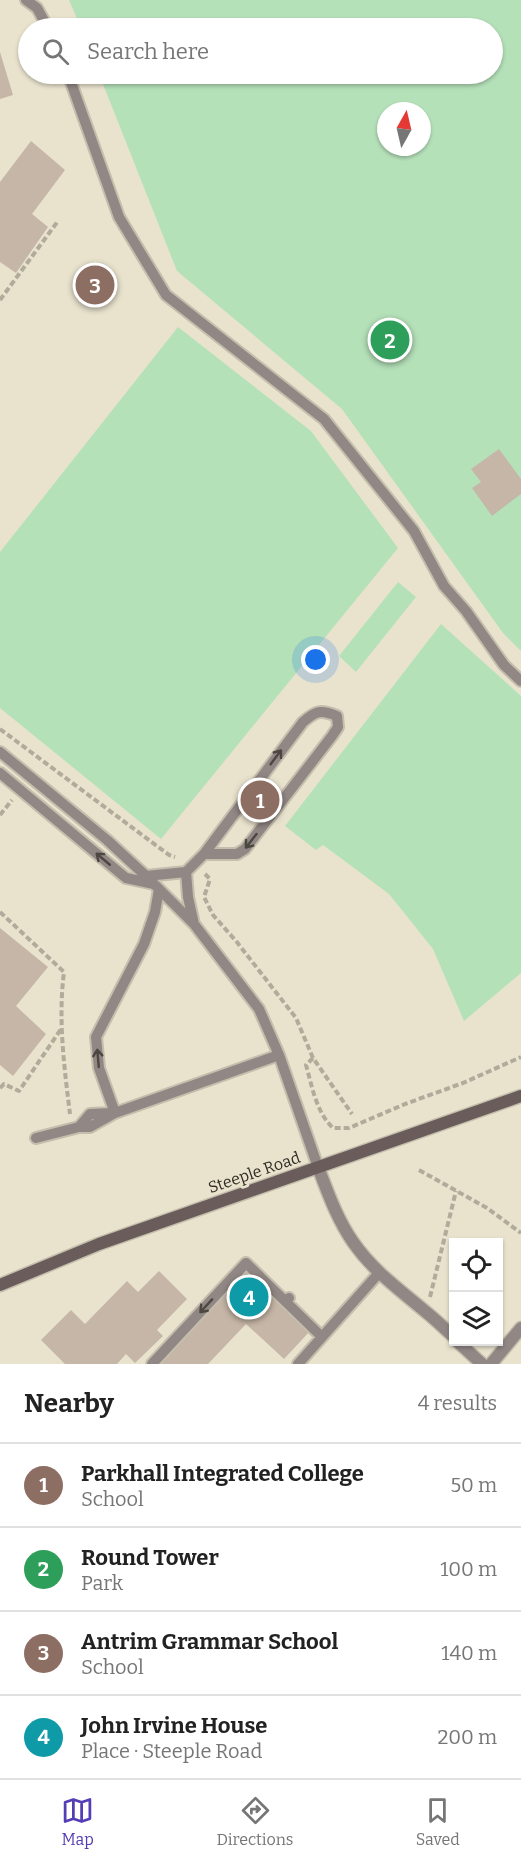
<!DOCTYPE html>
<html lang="en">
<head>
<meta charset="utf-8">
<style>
	:root { --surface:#fff; --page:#f2f2f2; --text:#222; --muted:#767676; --line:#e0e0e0; --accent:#553db5 }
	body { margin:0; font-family:Bitter,serif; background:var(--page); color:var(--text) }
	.controls { position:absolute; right:18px; bottom:18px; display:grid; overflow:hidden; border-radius:0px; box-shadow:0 2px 4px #0004 }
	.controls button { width:54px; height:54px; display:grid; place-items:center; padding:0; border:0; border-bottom:2px solid var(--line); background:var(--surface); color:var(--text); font:30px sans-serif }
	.compass { position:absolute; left:377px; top:102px; width:54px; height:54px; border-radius:50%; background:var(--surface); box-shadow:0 2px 4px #0004; rotate:8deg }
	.you { position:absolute; left:316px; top:660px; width:21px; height:21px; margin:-15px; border:4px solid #fff; border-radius:50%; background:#1a73e8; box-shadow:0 0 0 9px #1a73e833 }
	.badge { display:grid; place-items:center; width:39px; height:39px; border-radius:50%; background:var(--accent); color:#fff; font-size:20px; font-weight:700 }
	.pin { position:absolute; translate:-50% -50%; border:3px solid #fff; box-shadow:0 2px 6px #0006 }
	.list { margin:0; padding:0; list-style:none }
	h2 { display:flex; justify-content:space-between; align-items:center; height:78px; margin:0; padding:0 24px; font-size:26px }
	h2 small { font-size:20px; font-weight:400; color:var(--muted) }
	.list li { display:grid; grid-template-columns:39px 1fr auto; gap:18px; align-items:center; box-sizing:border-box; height:84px; padding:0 24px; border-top:2px solid var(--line) }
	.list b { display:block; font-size:22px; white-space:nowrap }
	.list p { margin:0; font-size:20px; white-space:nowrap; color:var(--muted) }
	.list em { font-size:20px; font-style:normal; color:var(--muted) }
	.icon { flex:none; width:33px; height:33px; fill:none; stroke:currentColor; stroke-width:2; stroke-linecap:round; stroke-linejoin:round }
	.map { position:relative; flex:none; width:521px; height:1364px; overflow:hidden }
	.search { position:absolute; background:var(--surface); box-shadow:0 2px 4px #0004; left:18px; right:18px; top:18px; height:66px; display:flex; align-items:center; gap:15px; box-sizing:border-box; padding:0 21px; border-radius:33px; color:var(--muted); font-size:22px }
	.sheet { height:414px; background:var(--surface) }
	nav { display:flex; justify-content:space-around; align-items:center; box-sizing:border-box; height:84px; border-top:2px solid var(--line); background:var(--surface); font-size:16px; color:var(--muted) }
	nav a { display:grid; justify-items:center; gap:3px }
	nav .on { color:var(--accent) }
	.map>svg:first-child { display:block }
</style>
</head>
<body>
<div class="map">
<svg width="521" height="1364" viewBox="0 0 521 1364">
	<rect width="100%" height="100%" fill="#e9e3ce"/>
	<path fill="#b5e1b9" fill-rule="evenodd" d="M69 0H521V651L503 633 342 409 177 271 99 74H492V28H81ZM386 111H422V147H386Z
		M178 327 311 431 398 548 161 839 0 708V552Z
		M398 582 416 597 356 672 339 656Z
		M441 624 521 696V973L464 1021 433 949 389 894 323 845 316 850 285 826Z"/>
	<path fill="#c6b6a7" d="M0 52 13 95 0 99Z
		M31 141 65 170 32 214 48 227 16 273 0 262V182Z
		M499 449 521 479V494L492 516 472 488 481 482 471 469Z
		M0 928 48 967 16 1006 46 1034 13 1076 0 1065Z
		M159 1271 187 1299 157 1330 163 1336 135 1363 126 1354 117 1364H65L41 1340 71 1310 85 1324 127 1281 138 1292Z
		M247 1271 311 1330 284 1359 246 1324 208 1364H160Z"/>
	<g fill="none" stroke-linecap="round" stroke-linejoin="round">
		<g stroke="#c4beac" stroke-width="14">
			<path id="lane" d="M26 0 37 8 48 28
				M68 74 119 217 166 295 324 419 414 531 444 586 466 611 504 665 521 681
				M0 752 107 840 146 876 194 924 259 1009 279 1055 318 1167
				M0 773 126 878 154 884
				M186 872 188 897 194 924
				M146 876 186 872 204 854 303 722C316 711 320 709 337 716L338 727 332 736 245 849 237 854H204
				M115 1113 99 1068 96 1037 144 944 155 912 159 889
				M79 1127 90 1114 111 1113
				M36 1138 79 1127H90L115 1113 279 1055
				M289 1298 286 1302 322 1337
				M152 1364 246 1263 286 1302
				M298 1364 379 1273"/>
		</g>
		<g stroke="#c4beac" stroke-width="15">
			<path id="street" d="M318 1167C328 1193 337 1219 353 1242 373 1271 400 1290 426 1312 436 1320 445 1329 454 1337
				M458 1342 482 1364
				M491 1364 521 1328"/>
		</g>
		<g stroke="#c4beac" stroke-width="15">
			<path id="secondary" d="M0 1285 99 1244 521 1096"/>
		</g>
		<path stroke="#b0ab9a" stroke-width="4" stroke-dasharray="6 3" stroke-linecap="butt" d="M0 300 58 221
			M0 729 169 855 175 857
			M0 815 12 800
			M205 874 210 879 204 897 213 915 236 941 296 1018 313 1058 352 1114
			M0 912 64 972C58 1019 64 1066 70 1114
			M313 1058 306 1065C312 1086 316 1112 333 1128H349L405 1104 463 1083 521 1057
			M0 1088 4 1084 19 1091 61 1029
			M419 1170 487 1208 521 1233
			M430 1297 456 1191"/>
		<use href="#lane" stroke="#918785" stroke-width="10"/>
		<use href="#street" stroke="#918785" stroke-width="12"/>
		<use href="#secondary" stroke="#6a5c5a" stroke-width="12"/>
	</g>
	<defs><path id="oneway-shaft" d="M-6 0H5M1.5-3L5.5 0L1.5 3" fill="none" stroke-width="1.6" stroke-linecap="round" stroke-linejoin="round" transform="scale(1.5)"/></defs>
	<g stroke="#4c4741">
		<use href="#oneway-shaft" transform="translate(276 757) rotate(-53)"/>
		<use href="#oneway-shaft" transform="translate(251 841) rotate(128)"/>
		<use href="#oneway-shaft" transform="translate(103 859) rotate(-140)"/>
		<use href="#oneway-shaft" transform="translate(98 1058) rotate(-95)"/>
		<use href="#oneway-shaft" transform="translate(206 1306) rotate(133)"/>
	</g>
	<g text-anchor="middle" stroke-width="5" stroke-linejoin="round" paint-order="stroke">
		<g font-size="16" fill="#2e2c24" stroke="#e9e3ce">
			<text transform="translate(254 1172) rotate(-19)" y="6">Steeple Road</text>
		</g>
	</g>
</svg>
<div class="controls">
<button><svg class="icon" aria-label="locate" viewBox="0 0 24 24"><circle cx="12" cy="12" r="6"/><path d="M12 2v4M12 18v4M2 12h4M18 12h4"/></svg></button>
<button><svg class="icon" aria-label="layers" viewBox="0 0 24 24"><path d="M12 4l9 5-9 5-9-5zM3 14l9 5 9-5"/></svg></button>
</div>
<svg class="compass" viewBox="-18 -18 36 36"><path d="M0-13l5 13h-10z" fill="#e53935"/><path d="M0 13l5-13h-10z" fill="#767676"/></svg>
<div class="you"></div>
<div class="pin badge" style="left:260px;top:800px;background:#8d6e63">1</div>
<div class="pin badge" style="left:390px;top:340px;background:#2e9e5b">2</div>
<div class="pin badge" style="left:95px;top:285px;background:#8d6e63">3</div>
<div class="pin badge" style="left:249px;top:1297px;background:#0f9aa8">4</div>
<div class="search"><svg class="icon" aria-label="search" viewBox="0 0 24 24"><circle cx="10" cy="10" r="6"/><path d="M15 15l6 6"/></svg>Search here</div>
</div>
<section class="sheet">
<h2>Nearby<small>4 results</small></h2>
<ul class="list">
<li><span class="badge" style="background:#8d6e63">1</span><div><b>Parkhall Integrated College</b><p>School</p></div><em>50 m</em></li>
<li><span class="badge" style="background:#2e9e5b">2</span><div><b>Round Tower</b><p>Park</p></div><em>100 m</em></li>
<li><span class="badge" style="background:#8d6e63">3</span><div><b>Antrim Grammar School</b><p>School</p></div><em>140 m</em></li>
<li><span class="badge" style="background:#0f9aa8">4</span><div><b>John Irvine House</b><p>Place · Steeple Road</p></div><em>200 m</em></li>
</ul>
</section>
<nav>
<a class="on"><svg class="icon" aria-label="map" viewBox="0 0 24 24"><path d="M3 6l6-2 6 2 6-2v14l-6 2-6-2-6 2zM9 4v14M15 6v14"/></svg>Map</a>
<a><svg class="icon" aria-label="directions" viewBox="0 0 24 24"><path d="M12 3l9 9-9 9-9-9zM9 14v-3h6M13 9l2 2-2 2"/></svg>Directions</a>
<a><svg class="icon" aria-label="saved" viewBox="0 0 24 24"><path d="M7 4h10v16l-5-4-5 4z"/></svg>Saved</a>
</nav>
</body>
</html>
